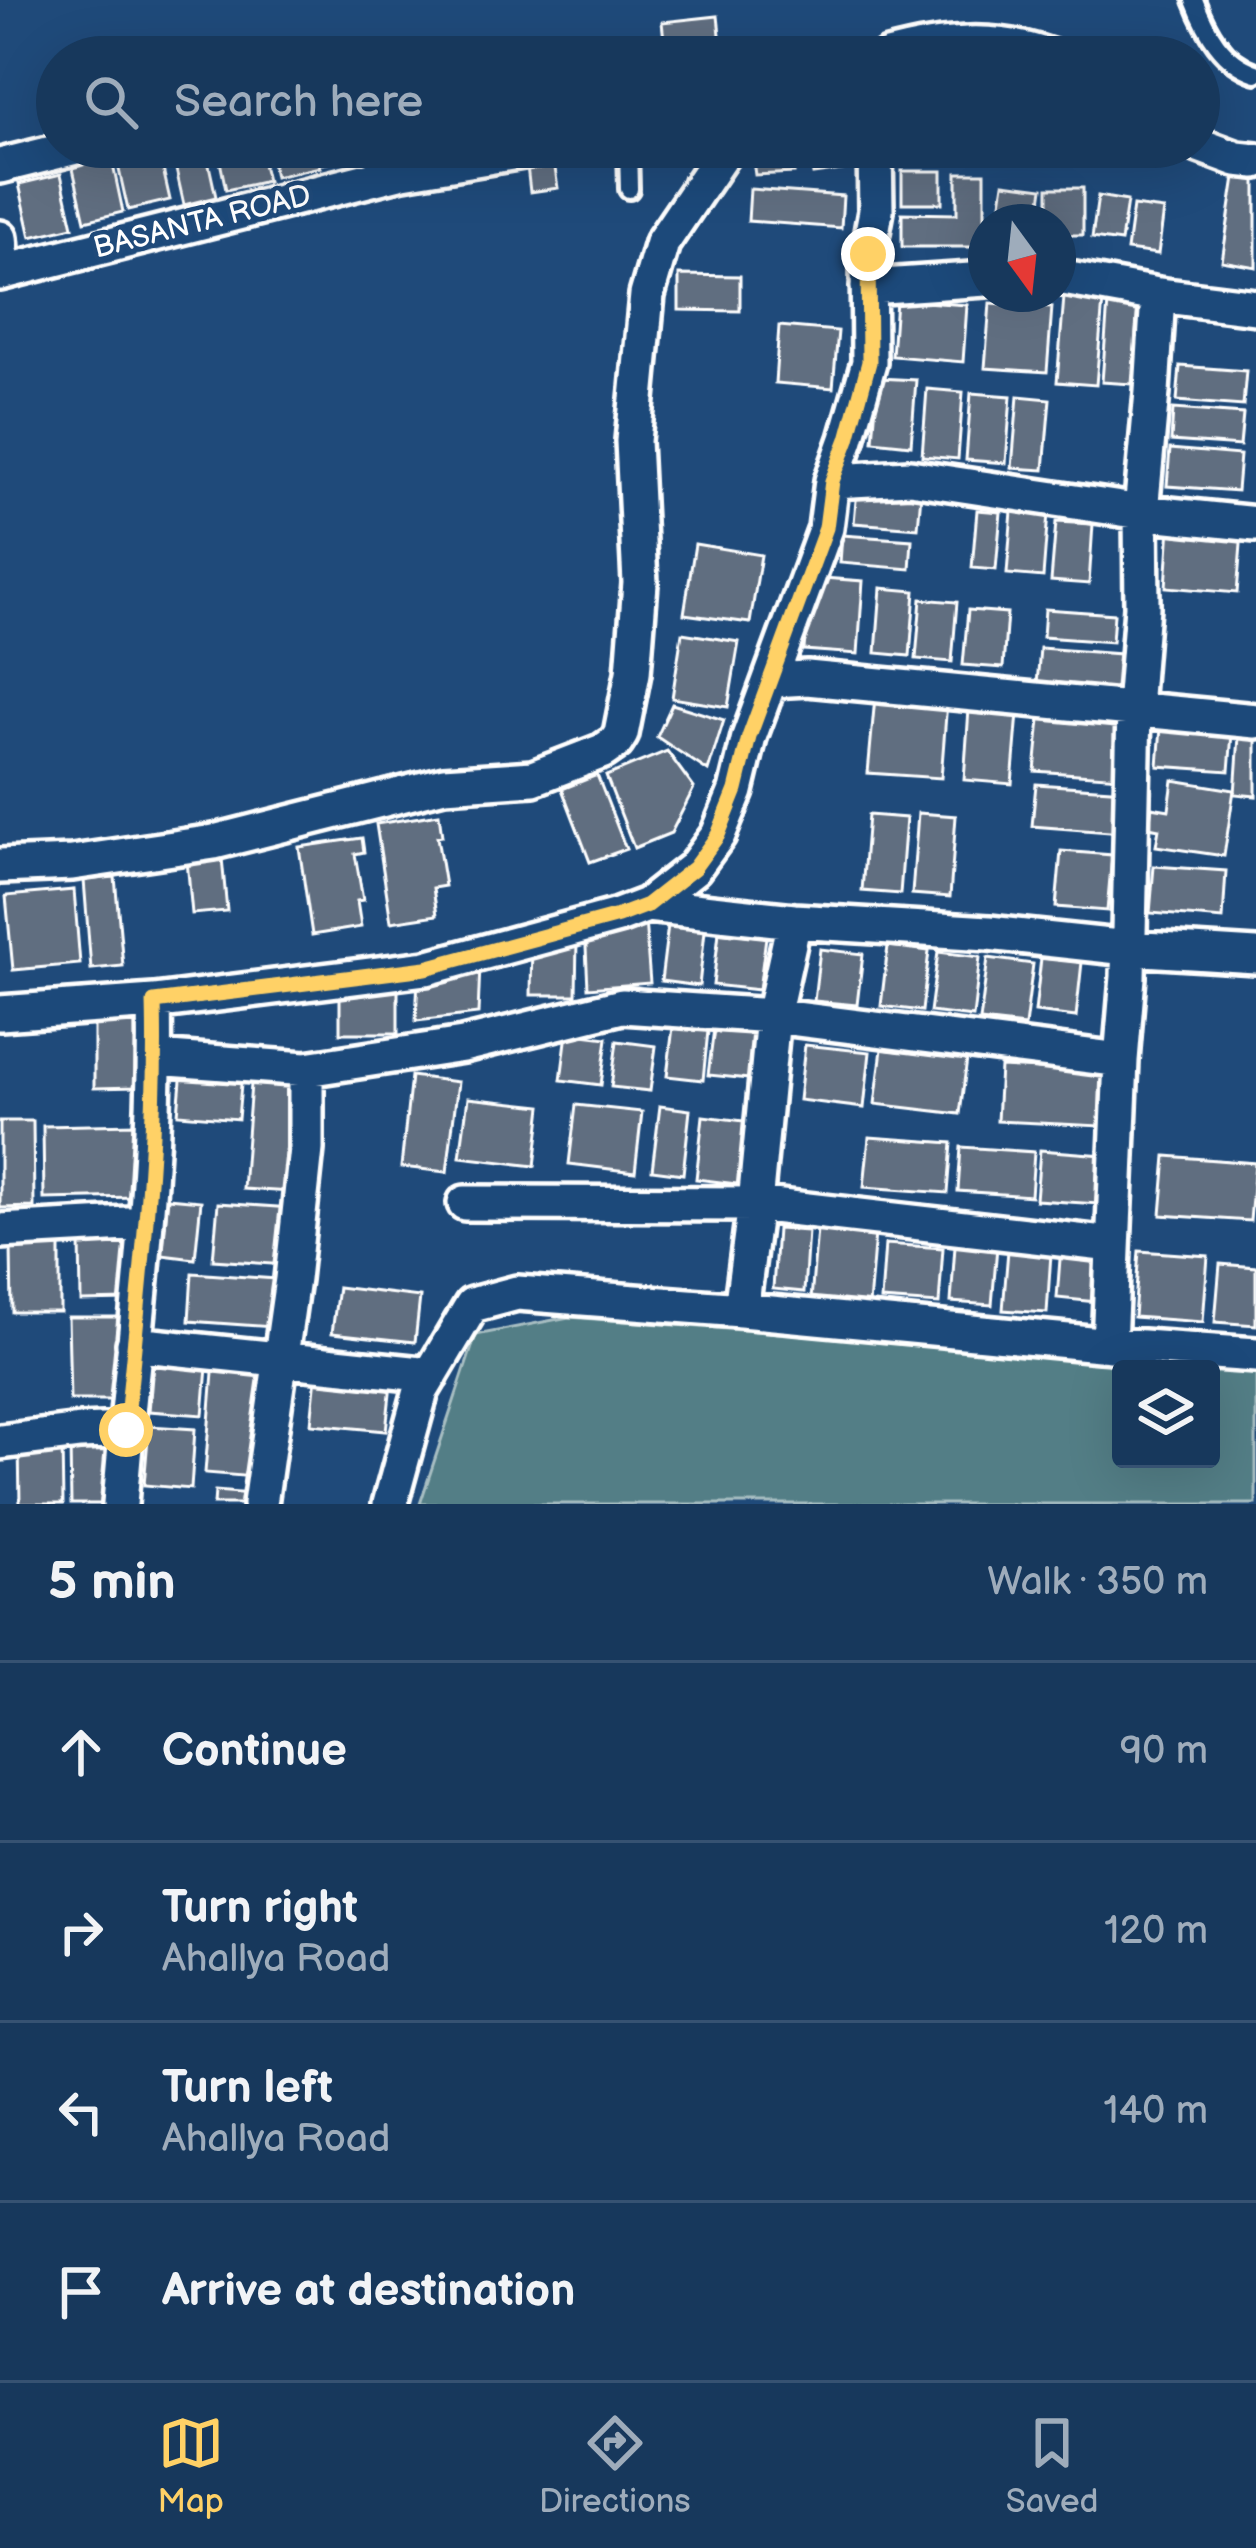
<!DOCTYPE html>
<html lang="en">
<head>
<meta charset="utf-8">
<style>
	:root { --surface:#17385c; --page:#244365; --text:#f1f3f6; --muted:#9eacbb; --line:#365272; --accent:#ffd166 }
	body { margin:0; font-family:"Balsamiq Sans",sans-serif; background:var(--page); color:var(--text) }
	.controls { position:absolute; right:36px; bottom:36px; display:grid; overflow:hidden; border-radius:12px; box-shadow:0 12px 48px #0002 }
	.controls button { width:108px; height:108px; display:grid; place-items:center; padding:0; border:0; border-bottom:3px solid var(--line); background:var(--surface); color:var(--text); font:60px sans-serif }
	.compass { position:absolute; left:968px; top:204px; width:108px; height:108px; border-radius:50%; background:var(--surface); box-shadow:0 12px 48px #0002; rotate:165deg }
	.stop { position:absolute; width:36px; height:36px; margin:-27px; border:9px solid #ffd166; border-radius:50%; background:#fff }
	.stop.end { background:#ffd166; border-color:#fff; box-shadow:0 3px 12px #0008 }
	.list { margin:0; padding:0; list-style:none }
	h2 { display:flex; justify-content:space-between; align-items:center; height:156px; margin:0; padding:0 48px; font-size:51px }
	h2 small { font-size:39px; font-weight:400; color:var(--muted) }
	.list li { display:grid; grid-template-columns:78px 1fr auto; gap:36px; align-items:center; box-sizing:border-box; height:180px; padding:0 48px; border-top:3px solid var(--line) }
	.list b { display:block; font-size:45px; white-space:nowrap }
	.list p { margin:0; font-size:39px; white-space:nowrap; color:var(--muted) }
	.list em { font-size:39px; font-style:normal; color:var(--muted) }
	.icon { flex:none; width:66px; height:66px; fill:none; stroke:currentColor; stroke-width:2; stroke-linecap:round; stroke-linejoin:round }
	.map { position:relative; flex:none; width:1256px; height:1504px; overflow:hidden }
	.search { position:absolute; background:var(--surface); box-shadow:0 12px 48px #0002; left:36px; right:36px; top:36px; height:132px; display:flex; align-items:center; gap:30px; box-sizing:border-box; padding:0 42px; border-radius:66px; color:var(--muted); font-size:45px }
	.sheet { height:876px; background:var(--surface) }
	nav { display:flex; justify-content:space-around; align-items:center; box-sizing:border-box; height:168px; border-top:3px solid var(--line); background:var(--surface); font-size:33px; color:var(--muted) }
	nav a { display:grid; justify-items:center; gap:6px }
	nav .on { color:var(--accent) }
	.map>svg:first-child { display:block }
</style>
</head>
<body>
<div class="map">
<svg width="1256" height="1504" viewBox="0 0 1256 1504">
	<rect width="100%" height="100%" fill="#1f4a7a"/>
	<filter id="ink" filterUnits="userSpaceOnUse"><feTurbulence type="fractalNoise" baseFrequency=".00833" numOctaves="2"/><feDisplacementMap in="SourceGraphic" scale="24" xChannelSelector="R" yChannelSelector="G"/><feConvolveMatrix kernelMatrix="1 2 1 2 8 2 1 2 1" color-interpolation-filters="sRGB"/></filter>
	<g filter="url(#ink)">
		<path fill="#527e86" stroke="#a8bec2" stroke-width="3" fill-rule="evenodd" d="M569 1317 1256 1369V1504H420L476 1335ZM1121 1369H1211V1459H1121Z"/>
		<path fill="#606e80" stroke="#fff" stroke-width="3" d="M718 16 721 44 665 49 662 22Z
			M114 147H158L170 200 128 210Z
			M171 147H205L216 197 184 205Z
			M217 147H259L267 181 226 190Z
			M269 147H316L320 167 275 177Z
			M320 147H363L365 155 323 164Z
			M751 147H793L794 173 755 175Z
			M809 147H853L856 168 813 174Z
			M110 151 123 212 85 221 71 160Z
			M554 162 558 188 530 192 527 166Z
			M902 171H942V203H902Z
			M957 173H985V247H902V213L957 214Z
			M61 174 73 227 31 237 19 184Z
			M1235 177 1256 180V267L1222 261Z
			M1004 183 1043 188 1038 222H998Z
			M1048 188H1083V235H1058V222H1048Z
			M750 189 843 196 841 228 748 221Z
			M1098 196 1127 201 1121 242 1092 238Z
			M1133 206 1164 210 1158 254 1127 250Z
			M679 275 740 276V311L679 310Z
			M1064 297 1103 300 1096 385 1057 382Z
			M896 300 967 305 963 362 892 356Z
			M1108 302 1138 304 1132 384 1102 382Z
			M990 303 1052 307 1047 372 985 368Z
			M779 326 838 331 833 388 775 383Z
			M1180 366 1246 371 1243 406 1177 401Z
			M878 378 916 380 911 445 873 441Z
			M927 389 963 392 958 459 922 456Z
			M971 393 1011 396 1006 463 966 460Z
			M1018 396 1050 399 1044 470 1012 468Z
			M1173 409 1243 414 1240 446 1171 441Z
			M1170 449 1240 455 1237 491 1167 486Z
			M857 489 921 494 918 528 854 523Z
			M977 510 1001 512 996 570 972 568Z
			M1012 511 1048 513 1043 577 1007 574Z
			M1056 522 1093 524 1089 584 1051 581Z
			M1170 526 1242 532 1237 593 1166 587Z
			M842 535 912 540 910 569 840 563Z
			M695 544 761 555 750 623 684 614Z
			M809 577 863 581 858 654 804 650Z
			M881 588 915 591 910 656 876 653Z
			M921 599 957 602 952 662 916 659Z
			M1045 609 1114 614 1112 642 1043 637Z
			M968 610 1007 613 1003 668 963 665Z
			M682 633 739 642 728 707 672 698Z
			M1040 648 1120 654 1117 690 1037 684Z
			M875 697 947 702 941 778 868 773Z
			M672 704 724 720 708 771 657 737Z
			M969 709 1018 713 1012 784 964 780Z
			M1040 719 1125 726 1121 777 1035 771Z
			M1161 727 1232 733 1229 771 1158 766Z
			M1239 736 1256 737V796L1235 794Z
			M667 751 694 788 671 833 634 848 606 776Z
			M597 775 626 849 590 862 562 789Z
			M1173 780 1234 790 1224 856 1156 846 1159 829 1149 827 1152 807 1169 810Z
			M1036 784 1125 790 1122 833 1032 826Z
			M918 813 956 816 950 897 912 894Z
			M439 814 442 836 437 837 445 886 433 888 437 915 391 922 376 824Z
			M868 815 906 818 900 894 862 891Z
			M362 838 364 852 355 854 363 900 357 901 361 927 312 935 299 847Z
			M1061 851 1112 855 1107 911 1056 907Z
			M222 858 227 911 192 914 187 861Z
			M1154 866 1226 871 1223 919 1150 913Z
			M115 877 123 966 91 969 84 880Z
			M74 890 80 964 13 970 6 896Z
			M669 917 706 921 699 986 661 981Z
			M645 920 650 983 588 988 585 927Z
			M719 932 766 937 759 990 713 985Z
			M532 940H577L576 995H531Z
			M888 946 929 951 922 1011 881 1006Z
			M820 949 863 954 857 1005 814 1001Z
			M938 952 980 957 973 1017 930 1012Z
			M988 958 1033 964 1025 1026 980 1021Z
			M1041 958 1082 962 1076 1017 1035 1012Z
			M480 965 478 1014 416 1021 418 977Z
			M340 982H398V1033H340Z
			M137 1014 138 1087 94 1088V1015Z
			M715 1021 766 1027 760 1080 708 1075Z
			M673 1027 708 1031 703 1080 667 1076Z
			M567 1033 607 1038 601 1085 561 1080Z
			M617 1041 656 1046 650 1091 611 1087Z
			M805 1045 870 1052 864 1108 799 1100Z
			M882 1049 967 1059 960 1114 875 1104Z
			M1000 1067 1104 1072 1101 1126 997 1121Z
			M182 1069 242 1073 238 1119 178 1114Z
			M411 1076 458 1082 447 1172 401 1167Z
			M251 1084 298 1087 291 1192 243 1189Z
			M468 1098 542 1106 535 1166 460 1157Z
			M576 1105 642 1112 635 1172 569 1164Z
			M660 1106 690 1110 683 1174 652 1170Z
			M703 1116 752 1122 745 1185 696 1179Z
			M0 1121H33L34 1207 0 1208Z
			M136 1124 137 1197 44 1199 43 1126Z
			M869 1137 952 1143 948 1193 864 1187Z
			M961 1147 1034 1152 1031 1196 958 1191Z
			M1040 1150 1103 1155 1099 1204 1036 1200Z
			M1166 1156 1255 1163 1250 1221 1161 1215Z
			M168 1198 201 1201 195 1259 162 1255Z
			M218 1203 291 1208 287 1265 213 1260Z
			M777 1229 808 1231 804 1292 773 1289Z
			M817 1229 875 1233 869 1305 811 1300Z
			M956 1232 998 1235 992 1305 951 1302Z
			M80 1239H127V1300L81 1301Z
			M885 1244 943 1248 939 1304 881 1300Z
			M60 1246V1312H12L11 1247Z
			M1061 1246 1101 1249 1097 1302 1057 1298Z
			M1008 1250 1051 1253 1047 1313 1003 1310Z
			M1139 1251 1208 1256 1203 1322 1134 1317Z
			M1220 1264 1256 1267V1325L1215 1322Z
			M192 1273 276 1279 273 1327 189 1321Z
			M338 1287 420 1297 415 1342 332 1333Z
			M68 1317H125L126 1400H70Z
			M154 1352 208 1355 203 1415 149 1411Z
			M214 1360 263 1363 254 1477 205 1473Z
			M316 1376 391 1384 386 1431 311 1424Z
			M149 1426 195 1429 191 1489 144 1485Z
			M62 1442 63 1504H20L19 1443Z
			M70 1443H108L109 1504H71Z
			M215 1491 252 1494 251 1504H214Z"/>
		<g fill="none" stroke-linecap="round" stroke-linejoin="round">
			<g stroke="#fff" stroke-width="26">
				<path id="service" d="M1194 0C1206 31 1222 62 1256 73
					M628 147 629 189"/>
			</g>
			<g stroke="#fff" stroke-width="42">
				<path id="minor" d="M888 57C943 42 996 37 1050 57
					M1199 145 1237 159 1256 161
					M0 166 76 147
					M0 238 3 272
					M0 273 403 171 547 147
					M1058 277 1158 295 1256 307
					M868 287 986 279
					M832 481 910 477 1141 512 1256 524
					M772 680 807 678 1256 721
					M0 866 72 863 214 842 444 784 533 778 603 751 616 742 621 734 633 673 640 583 633 441 647 295 662 243 727 147
					M647 905 794 921 989 933 1128 948 1256 956
					M0 1013 154 1002 426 968 618 916 647 905 694 868 718 835 736 791 749 737 826 528 832 481 847 439 869 362 868 254 876 211 875 147
					M155 1058 306 1069V1149L292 1279 260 1504
					M306 1069 463 1045 622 1006 773 1016 1121 1060
					M465 1203 755 1204 1112 1245
					M0 1231 146 1223
					M741 1310 755 1204 773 1016 794 921
					M134 1344 431 1375
					M1109 1345 1121 1060 1128 977 1134 708 1142 607 1141 512 1152 392 1158 295
					M0 1442 80 1432 126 1430
					M120 1504C133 1337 158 1170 154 1002
					M390 1504 421 1391 472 1305 517 1293 741 1310 1100 1344 1256 1355"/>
			</g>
			<use href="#service" stroke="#1f4a7a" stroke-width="16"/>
			<use href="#minor" stroke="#1f4a7a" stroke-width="33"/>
		</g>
	</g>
	<g fill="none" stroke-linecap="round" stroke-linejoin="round" filter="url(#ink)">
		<path stroke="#ffd166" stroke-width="15" d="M126 1430C139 1287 158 1145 154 1002L426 968 618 916 647 905 694 868 718 835 736 790 749 737 826 528 832 481 848 439 869 362 868 254"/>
	</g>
	<g text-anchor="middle" stroke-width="9" stroke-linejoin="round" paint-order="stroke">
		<g font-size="30" fill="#fff" stroke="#1f4a7a">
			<text transform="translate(202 221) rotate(-14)" y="10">BASANTA ROAD</text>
		</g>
	</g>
</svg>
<div class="controls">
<button><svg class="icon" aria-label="layers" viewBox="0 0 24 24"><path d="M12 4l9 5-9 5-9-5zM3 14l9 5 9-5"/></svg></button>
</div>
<svg class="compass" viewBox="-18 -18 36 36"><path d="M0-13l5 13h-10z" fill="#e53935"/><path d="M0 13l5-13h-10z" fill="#9eacbb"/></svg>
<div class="stop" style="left:126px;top:1430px"></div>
<div class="stop end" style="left:868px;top:254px"></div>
<div class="search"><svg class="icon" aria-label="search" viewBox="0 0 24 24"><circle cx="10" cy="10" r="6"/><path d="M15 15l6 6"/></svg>Search here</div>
</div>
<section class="sheet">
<h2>5 min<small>Walk · 350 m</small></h2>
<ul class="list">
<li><svg class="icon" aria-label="ahead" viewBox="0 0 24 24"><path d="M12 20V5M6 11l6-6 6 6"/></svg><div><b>Continue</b></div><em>90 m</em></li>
<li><svg class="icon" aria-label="right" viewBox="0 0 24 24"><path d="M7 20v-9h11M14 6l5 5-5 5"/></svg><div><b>Turn right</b><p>Ahallya Road</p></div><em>120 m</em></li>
<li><svg class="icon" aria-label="left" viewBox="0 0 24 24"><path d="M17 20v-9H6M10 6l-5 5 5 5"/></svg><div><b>Turn left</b><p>Ahallya Road</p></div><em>140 m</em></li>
<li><svg class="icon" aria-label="arrive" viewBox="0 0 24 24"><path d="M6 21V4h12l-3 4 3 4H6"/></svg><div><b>Arrive at destination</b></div></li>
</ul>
</section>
<nav>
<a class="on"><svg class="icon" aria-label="map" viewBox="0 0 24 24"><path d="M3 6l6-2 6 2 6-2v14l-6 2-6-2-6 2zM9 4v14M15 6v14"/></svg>Map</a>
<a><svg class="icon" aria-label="directions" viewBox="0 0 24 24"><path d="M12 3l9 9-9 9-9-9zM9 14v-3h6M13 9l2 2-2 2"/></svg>Directions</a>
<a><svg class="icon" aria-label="saved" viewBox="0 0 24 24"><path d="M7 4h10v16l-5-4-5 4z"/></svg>Saved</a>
</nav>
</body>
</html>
